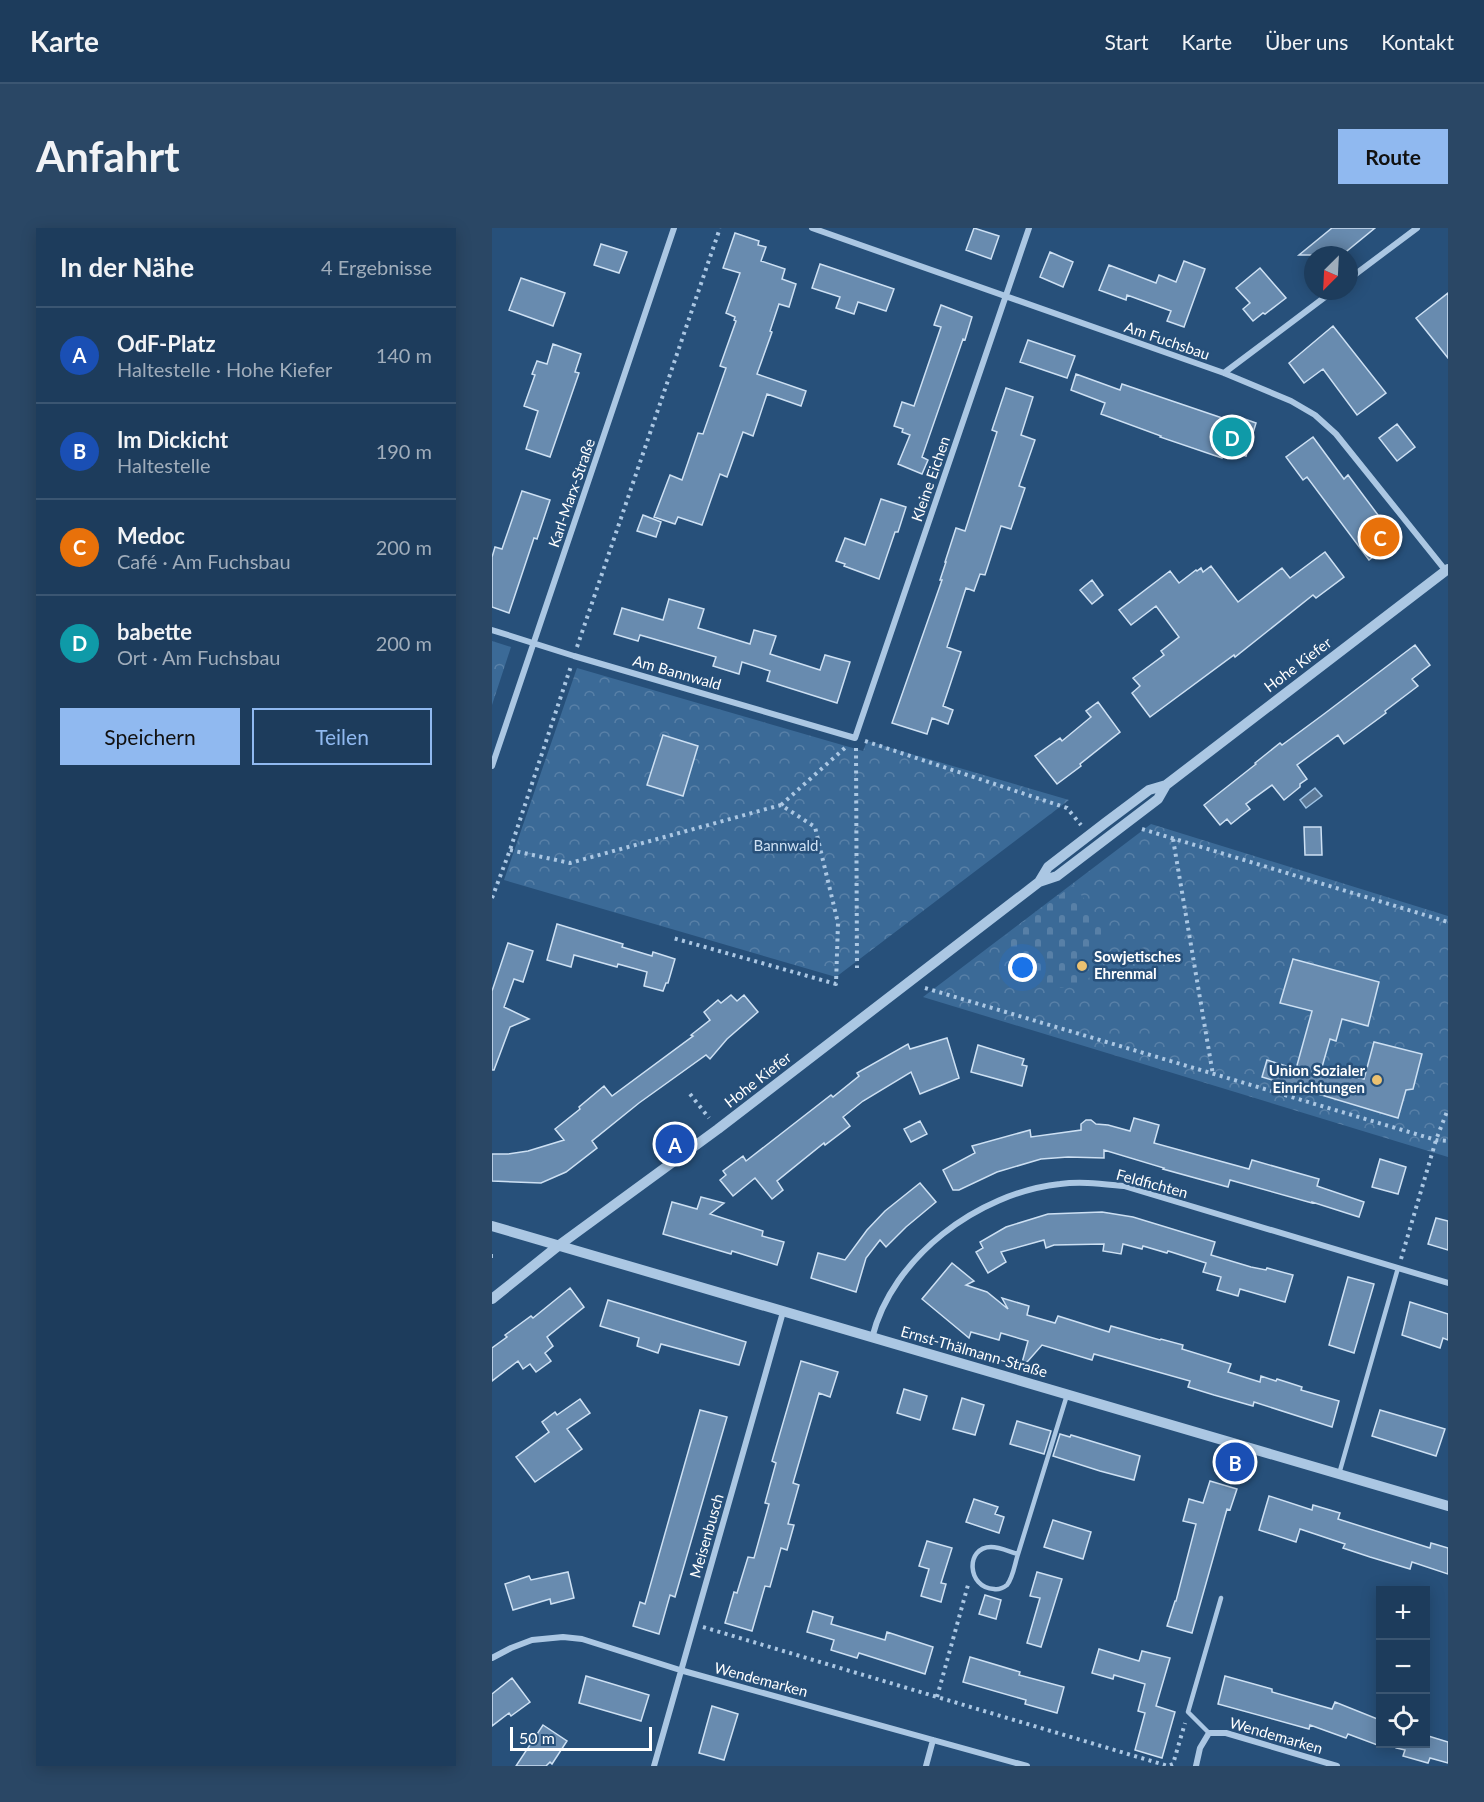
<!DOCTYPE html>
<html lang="de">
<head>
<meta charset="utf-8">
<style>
	:root { --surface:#1d3c5c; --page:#2a4765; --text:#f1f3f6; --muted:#a0adbb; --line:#3b5672; --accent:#90b9f0 }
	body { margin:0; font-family:Lato,sans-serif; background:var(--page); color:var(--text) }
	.controls { position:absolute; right:18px; bottom:18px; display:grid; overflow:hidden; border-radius:0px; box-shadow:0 3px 15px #0003 }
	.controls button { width:54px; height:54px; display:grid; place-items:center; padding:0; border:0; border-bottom:2px solid var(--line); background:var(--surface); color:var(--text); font:30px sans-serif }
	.compass { position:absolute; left:812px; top:18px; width:54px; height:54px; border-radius:50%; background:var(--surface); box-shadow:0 3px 15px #0003; rotate:204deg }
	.scale { position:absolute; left:18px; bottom:15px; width:142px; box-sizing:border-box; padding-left:6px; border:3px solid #fff; border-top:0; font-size:16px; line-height:21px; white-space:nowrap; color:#fff; -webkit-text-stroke:4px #27507a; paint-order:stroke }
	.you { position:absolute; left:531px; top:740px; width:21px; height:21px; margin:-15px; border:4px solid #fff; border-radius:50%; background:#1a73e8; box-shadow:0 0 0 9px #1a73e833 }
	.badge { display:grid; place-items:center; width:39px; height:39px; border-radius:50%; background:var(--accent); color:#fff; font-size:20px; font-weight:700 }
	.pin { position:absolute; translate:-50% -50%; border:3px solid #fff; box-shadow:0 2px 6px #0006 }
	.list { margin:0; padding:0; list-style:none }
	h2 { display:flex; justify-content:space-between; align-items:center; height:78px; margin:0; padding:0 24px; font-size:26px }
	h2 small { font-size:20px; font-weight:400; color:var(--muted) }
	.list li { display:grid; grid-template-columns:39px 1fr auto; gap:18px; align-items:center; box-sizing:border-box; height:96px; padding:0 24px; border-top:2px solid var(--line) }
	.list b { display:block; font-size:22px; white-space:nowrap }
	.list p { margin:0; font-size:20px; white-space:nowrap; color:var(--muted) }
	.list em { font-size:20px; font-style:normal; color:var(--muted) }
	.actions { display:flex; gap:12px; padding:18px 24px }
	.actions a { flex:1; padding:14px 0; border:2px solid var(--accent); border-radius:0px; text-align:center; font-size:21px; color:var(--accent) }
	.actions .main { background:var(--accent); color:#111 }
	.icon { flex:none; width:33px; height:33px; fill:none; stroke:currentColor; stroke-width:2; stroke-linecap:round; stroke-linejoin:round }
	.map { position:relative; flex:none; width:956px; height:1538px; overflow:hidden; border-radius:0px }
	header { display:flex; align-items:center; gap:36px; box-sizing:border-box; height:84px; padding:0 30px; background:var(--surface); border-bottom:2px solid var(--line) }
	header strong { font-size:28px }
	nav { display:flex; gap:33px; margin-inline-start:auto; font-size:21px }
	.intro { display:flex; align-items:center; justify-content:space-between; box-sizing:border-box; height:144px; padding:0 36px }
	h1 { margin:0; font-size:42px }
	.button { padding:15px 27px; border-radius:0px; background:var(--accent); color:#111; font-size:21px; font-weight:700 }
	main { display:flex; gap:36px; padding:0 36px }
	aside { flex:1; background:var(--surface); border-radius:0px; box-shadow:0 3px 15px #0003 }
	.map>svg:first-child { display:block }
</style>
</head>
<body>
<header>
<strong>Karte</strong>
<nav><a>Start</a><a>Karte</a><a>Über uns</a><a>Kontakt</a></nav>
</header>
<div class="intro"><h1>Anfahrt</h1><a class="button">Route</a></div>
<main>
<aside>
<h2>In der Nähe<small>4 Ergebnisse</small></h2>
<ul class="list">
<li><span class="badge" style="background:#1a4fb4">A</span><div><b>OdF-Platz</b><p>Haltestelle · Hohe Kiefer</p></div><em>140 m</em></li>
<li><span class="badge" style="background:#1a4fb4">B</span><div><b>Im Dickicht</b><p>Haltestelle</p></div><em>190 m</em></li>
<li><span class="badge" style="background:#e8710a">C</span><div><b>Medoc</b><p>Café · Am Fuchsbau</p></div><em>200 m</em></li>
<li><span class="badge" style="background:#0f9aa8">D</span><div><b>babette</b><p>Ort · Am Fuchsbau</p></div><em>200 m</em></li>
</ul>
<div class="actions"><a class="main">Speichern</a><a>Teilen</a></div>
</aside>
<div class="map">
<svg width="956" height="1538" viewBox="0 0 956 1538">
	<defs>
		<pattern id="forest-crowns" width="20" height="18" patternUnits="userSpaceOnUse" patternTransform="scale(1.5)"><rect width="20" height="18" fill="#3b6a97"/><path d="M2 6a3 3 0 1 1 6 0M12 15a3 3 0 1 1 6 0" fill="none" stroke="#5880a7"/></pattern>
		<pattern id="cemetery-stones" width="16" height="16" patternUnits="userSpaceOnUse" patternTransform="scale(1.5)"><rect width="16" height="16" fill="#3b6a97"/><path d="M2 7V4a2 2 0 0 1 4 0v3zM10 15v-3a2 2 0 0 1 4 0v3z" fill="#5880a7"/></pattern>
	</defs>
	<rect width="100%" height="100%" fill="#27507a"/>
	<path fill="url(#forest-crowns)" d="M0 413 19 419 0 477Z
		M85 440 371 523 375 513 577 572 344 749 12 652Z
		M659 596 956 688V929L431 769Z"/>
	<path fill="url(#cemetery-stones)" d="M581 657 611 694 615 709 614 725 596 751 581 758 566 760 544 753 504 715Z"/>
	<path fill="#5c7997" stroke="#9fc3e4" stroke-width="1.5" d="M823 560 830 568 814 580 808 572Z"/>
	<path fill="#688baf" stroke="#cde0f3" stroke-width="1.5" d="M482 0 507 8 499 31 474 22Z
		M840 0H883L850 27H807Z
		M243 5 267 13 266 17 274 19 269 33 293 41 290 51 304 56 297 79 287 76 278 103 280 104 265 146 314 163 309 178 275 166 261 208 251 204 235 249 228 246 210 297 186 289 183 296 162 289 178 247 190 252 206 205 211 206 234 140 228 138 244 93 242 92 243 89 234 85 248 45 231 40Z
		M109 16 135 24 127 45 102 37Z
		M558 24 581 34 571 59 548 49Z
		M692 33 713 41 692 99 675 93 679 83 635 67 634 72 607 62 617 37 664 55 667 47 684 54Z
		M328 36 402 61 394 83 366 74 362 86 344 80 348 69 320 60Z
		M768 40 794 70 773 86 771 85 761 93 751 81 758 75 744 60Z
		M29 50 73 65 61 98 17 82Z
		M956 65V130L924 90Z
		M449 77 480 89 473 112 471 111 430 229 436 232 430 246 406 236 418 207 410 204 411 201 402 198 410 174 422 178 449 99 442 97Z
		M841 98 894 165 865 187 831 141 812 155 797 135Z
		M536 112 583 128 575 150 528 134Z
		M61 116 89 126 83 144 87 145 58 229 34 221 46 183 32 178 43 147 40 146 45 133 55 136Z
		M584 146 628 162 630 156 745 195 747 189 764 195 754 228 732 222 730 230 668 209 669 208 609 186 613 175 579 162Z
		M514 160 541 169 529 207 543 212 527 258 533 260 519 301 509 298 493 347 488 346 482 363 474 360 455 419 469 424 451 478 461 482 456 496 440 490 435 506 400 495 450 352H448L454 334H453L464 300 473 303 505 204 500 202Z
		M905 196 923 219 905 233 887 210Z
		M821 209 852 251 856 247 904 311 877 332 815 249 811 252 794 229Z
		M30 263 58 272 45 311 42 310 17 385 0 379V329L3 319 10 321Z
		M389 271 414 279 406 304H403L387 351 352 338 353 336 344 333 353 310 373 317Z
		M151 287 169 294 164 309 145 303Z
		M833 324 852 349 824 370 821 367 743 429 742 427 658 489 640 465 648 458 641 450 672 427 669 423 687 409 664 378 639 397 627 382 678 343 687 355 704 342 705 343 709 340 711 344 719 338 746 374 790 340 798 350Z
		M600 352 611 367 600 376 588 362Z
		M177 371 212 381 206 400 258 416 262 402 284 408 278 426 328 442 333 427 358 434 345 475 275 453 278 443 250 434 247 446 221 438 224 429 148 407 146 413 122 406 130 380 171 392Z
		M923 417 938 437 920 451 926 458 893 483 894 485 852 516 846 507 805 537 815 551 808 556V559L792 572 780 557 754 576 758 581 749 588 739 596 735 591 728 597 712 577 764 536 763 535 788 515 790 517 832 486Z
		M606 474 628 504 588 536 589 538 565 556 543 528 568 510 570 513 599 489 594 483Z
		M171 507 206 518 191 568 155 557Z
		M812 599H829L830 627H813Z
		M65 696 131 716 130 719 160 728 161 724 183 731 176 755H174L171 763 152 758 155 744 126 736 125 739 82 727 79 739 55 732Z
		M16 715 41 723 31 754 22 751 12 779 37 791 18 799 2 842H0V763Z
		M801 731 887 754 876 798 850 791 844 813 838 811 830 839 872 851 882 814 930 826 921 861 914 862 906 890 770 849 775 832 804 841 820 783 788 775Z
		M239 767 245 773 252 767 266 784 235 811 218 831 214 827 147 875 100 913 105 920 74 944 49 955 0 953V926H16L36 923 72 912 63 901 88 881 87 879 112 858 120 868 201 808 199 807 218 792 212 784 226 772 229 775Z
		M455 810 467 850 428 866 419 844 371 873 351 889 358 898 333 917 332 915 285 953 291 962 280 971 263 950 241 968 228 952 234 947 231 943 251 928 254 933 339 867 341 869 367 848 365 845 416 816 418 821Z
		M486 817 532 831 530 837 535 838 530 858 479 844Z
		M642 890 667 897 662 915 757 941 760 932 827 951 825 958 872 974 867 989 820 974V975L738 952 736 959 671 941 672 940 612 922V930L576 929 549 931 505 944 467 962H461L451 942 483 925 480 918 538 902 539 909 589 902V896L594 892H599L604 896 616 897 638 903Z
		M428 893 435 906 419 914 412 901Z
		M888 931 914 939 906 966 880 959Z
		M428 955 444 974 414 999 394 1019 388 1012 374 1030 364 1064 319 1050 326 1025 353 1032 375 1002 393 983Z
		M209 969 232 975 218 986 271 1003 270 1008 292 1014 285 1037 240 1023 239 1026 171 1006 180 974 205 981Z
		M610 984 641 989 723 1014 719 1027 759 1039 774 1042 775 1040 801 1047 793 1074 748 1061 746 1068 725 1062 729 1049 711 1044 714 1035 676 1023 675 1025 651 1018 650 1021 631 1016 629 1026 611 1023 612 1016 562 1017 554 1020 552 1012 509 1024 514 1034 496 1045 484 1024 491 1020 488 1014 514 999 556 986Z
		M944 990 956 993V1022L936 1016Z
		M460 1035 482 1053 474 1057 495 1064 516 1081 510 1070 537 1078 535 1087 563 1095 566 1088 617 1104 619 1098 668 1112 669 1111 691 1117 690 1121 739 1136 736 1144 768 1154 769 1148 784 1153 785 1151 810 1159 809 1162 847 1173 840 1199 762 1174 761 1178 722 1167 696 1159 698 1153 602 1126 600 1132 550 1117 528 1142 536 1113 509 1105 507 1112 479 1104 477 1110 430 1071Z
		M856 1049 882 1056 862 1125 837 1117Z
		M78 1060 92 1079 55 1109 61 1118 53 1125 59 1133 44 1144 38 1136 31 1141 26 1133 0 1153V1120L15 1109 13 1107 39 1088 41 1090Z
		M116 1072 254 1114 247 1137 169 1116 166 1125 145 1118 147 1110 108 1098Z
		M918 1074 956 1086V1112L951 1110 948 1120 910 1107Z
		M309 1133 346 1144 338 1169 327 1165 301 1255 307 1257 296 1296 302 1297 295 1322 289 1320 278 1359 273 1358 260 1403 233 1395 242 1364 245 1365 256 1329 262 1330 277 1276 273 1275 284 1235 280 1233Z
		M412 1161 435 1168 428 1192 405 1185Z
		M470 1170 492 1177 483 1207 461 1201Z
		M88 1171 98 1185 75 1201 90 1221 43 1254 24 1229 57 1204 50 1194 63 1184 65 1187Z
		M208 1182 235 1189 183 1369 178 1367 167 1406 141 1398 148 1374 153 1376Z
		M888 1182 953 1201 944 1228 880 1208Z
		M525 1193 559 1203 552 1226 518 1216Z
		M568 1206 578 1209 579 1207 648 1228 642 1252 608 1243 561 1228Z
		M718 1253 745 1261 738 1282 735 1281 700 1405 675 1398 683 1373H684L704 1296 691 1293 697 1271 711 1275Z
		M777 1268 820 1282 821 1277 848 1285 846 1291 938 1320 939 1315 956 1320V1346L920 1334 918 1341 878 1329 851 1320 853 1316 808 1301 804 1314 767 1302Z
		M482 1271 506 1279 503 1286 512 1289 507 1305 474 1294Z
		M561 1292 599 1304 591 1331 552 1319Z
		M435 1313 460 1320 449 1355 454 1356 449 1374 429 1368 437 1341 427 1338Z
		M76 1344 82 1370 59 1376 58 1371 21 1382 13 1356 37 1348 39 1352Z
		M545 1344 570 1351 549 1419 535 1415 548 1370 538 1368Z
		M493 1367 509 1372 504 1391 487 1386Z
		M321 1383 341 1389 339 1396 393 1412 395 1404 441 1419 433 1446 367 1425 365 1430 339 1422 342 1412 315 1404Z
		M607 1421 647 1433 650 1423 678 1430 664 1478 683 1484 670 1530 643 1522 653 1485 646 1483 653 1456 622 1447 621 1451 600 1445Z
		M478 1429 528 1444 527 1447 572 1459 565 1485 533 1476 534 1472 471 1454Z
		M94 1448 157 1467 149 1493 87 1475Z
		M733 1448 780 1461V1464L840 1481 843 1474 888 1492V1518L856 1506 854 1510 818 1497 817 1501 726 1476Z
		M20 1450 38 1474 19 1488 17 1485 0 1498V1466Z
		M220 1478 246 1486 232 1532 207 1525Z
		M51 1497 75 1513 60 1536 58 1534 54 1538H24Z
		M933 1507 956 1514V1535L938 1530 936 1535 911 1528 913 1522 904 1520V1515H933Z"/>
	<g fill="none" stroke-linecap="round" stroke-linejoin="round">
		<path stroke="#abc7e3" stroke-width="4" stroke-dasharray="3 4.5" stroke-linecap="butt" d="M85 419 228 0
			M373 513 575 580 589 597
			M364 520 365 740
			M289 577 354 519
			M650 601 956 694
			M681 611 721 847
			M18 622 78 635 289 577 323 599 346 695 344 756 181 710
			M0 670 18 622 79 438
			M433 760 944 912 956 913
			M198 866 217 890
			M0 1028H1
			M909 1031 944 912 956 881
			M211 1399 676 1538 681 1536 693 1495
			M445 1469 476 1357"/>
		<path stroke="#abc7e3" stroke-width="4.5" d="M847 1246 906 1040
			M526 1326C523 1335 521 1350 515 1357 511 1360 507 1362 502 1361 475 1360 473 1319 499 1319 508 1319 518 1324 526 1326L575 1167
			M717 1505 696 1484 729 1370"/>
		<path stroke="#abc7e3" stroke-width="6" d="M320 0 732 145 799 173 823 187 844 206 954 343
			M857 51 925 0
			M732 145 841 63
			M0 402 82 428 363 510 537 0
			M0 538 182 0
			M380 1110C400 1029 486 965 568 956 589 953 611 956 632 958L956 1055
			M0 1430 19 1420 40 1412 71 1409 90 1411 188 1442 535 1538
			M162 1538 291 1084
			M434 1538 441 1512
			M704 1538 708 1520 717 1505H734L845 1538"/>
		<path stroke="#abc7e3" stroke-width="10" d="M547 654 556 639 613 595 657 562 674 557
			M0 998 956 1278
			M0 1071 66 1018 226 901 547 654 565 648 666 571 674 557 956 341"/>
	</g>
	<g fill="#ebc171" stroke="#27507a" stroke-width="2">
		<circle cx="590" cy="738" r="6"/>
		<circle cx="885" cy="852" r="6"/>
	</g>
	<g text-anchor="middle" stroke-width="5" stroke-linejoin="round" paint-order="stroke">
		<g font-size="15" fill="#fff" stroke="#27507a">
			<text transform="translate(675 113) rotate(19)" y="5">Am Fuchsbau</text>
			<text transform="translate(439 251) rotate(-71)" y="5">Kleine Eichen</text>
			<text transform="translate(80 265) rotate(-71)" y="5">Karl-Marx-Straße</text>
			<text transform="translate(806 437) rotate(-37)" y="5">Hohe Kiefer</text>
			<text transform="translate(185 445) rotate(16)" y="5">Am Bannwald</text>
			<text transform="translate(266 852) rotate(-38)" y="5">Hohe Kiefer</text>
			<text transform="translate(660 956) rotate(15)" y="5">Feldfichten</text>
			<text transform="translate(482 1124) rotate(16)" y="5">Ernst-Thälmann-Straße</text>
			<text transform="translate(215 1308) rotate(-74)" y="5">Meisenbusch</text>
			<text transform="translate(269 1452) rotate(15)" y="5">Wendemarken</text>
			<text transform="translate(784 1508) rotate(16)" y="5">Wendemarken</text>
		</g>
		<g font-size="15" fill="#cde0f3" stroke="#27507a">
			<text x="294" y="623">Bannwald</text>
		</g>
		<g font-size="15" font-weight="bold" fill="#fff" stroke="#27507a" text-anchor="start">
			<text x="602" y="734">Sowjetisches<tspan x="602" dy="17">Ehrenmal</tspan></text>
			<text x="873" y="848" text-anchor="end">Union Sozialer<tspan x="873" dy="17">Einrichtungen</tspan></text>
		</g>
	</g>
</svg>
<div class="controls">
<button>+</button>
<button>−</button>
<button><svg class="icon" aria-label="locate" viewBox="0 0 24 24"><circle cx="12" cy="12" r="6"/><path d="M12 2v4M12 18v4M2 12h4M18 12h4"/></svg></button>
</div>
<svg class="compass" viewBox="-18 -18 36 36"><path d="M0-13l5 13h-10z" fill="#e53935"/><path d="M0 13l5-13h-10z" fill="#a0adbb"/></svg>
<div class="scale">50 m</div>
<div class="you"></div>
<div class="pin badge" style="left:183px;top:916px;background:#1a4fb4">A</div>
<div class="pin badge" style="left:743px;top:1234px;background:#1a4fb4">B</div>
<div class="pin badge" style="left:888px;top:309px;background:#e8710a">C</div>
<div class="pin badge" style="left:740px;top:209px;background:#0f9aa8">D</div>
</div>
</main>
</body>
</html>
